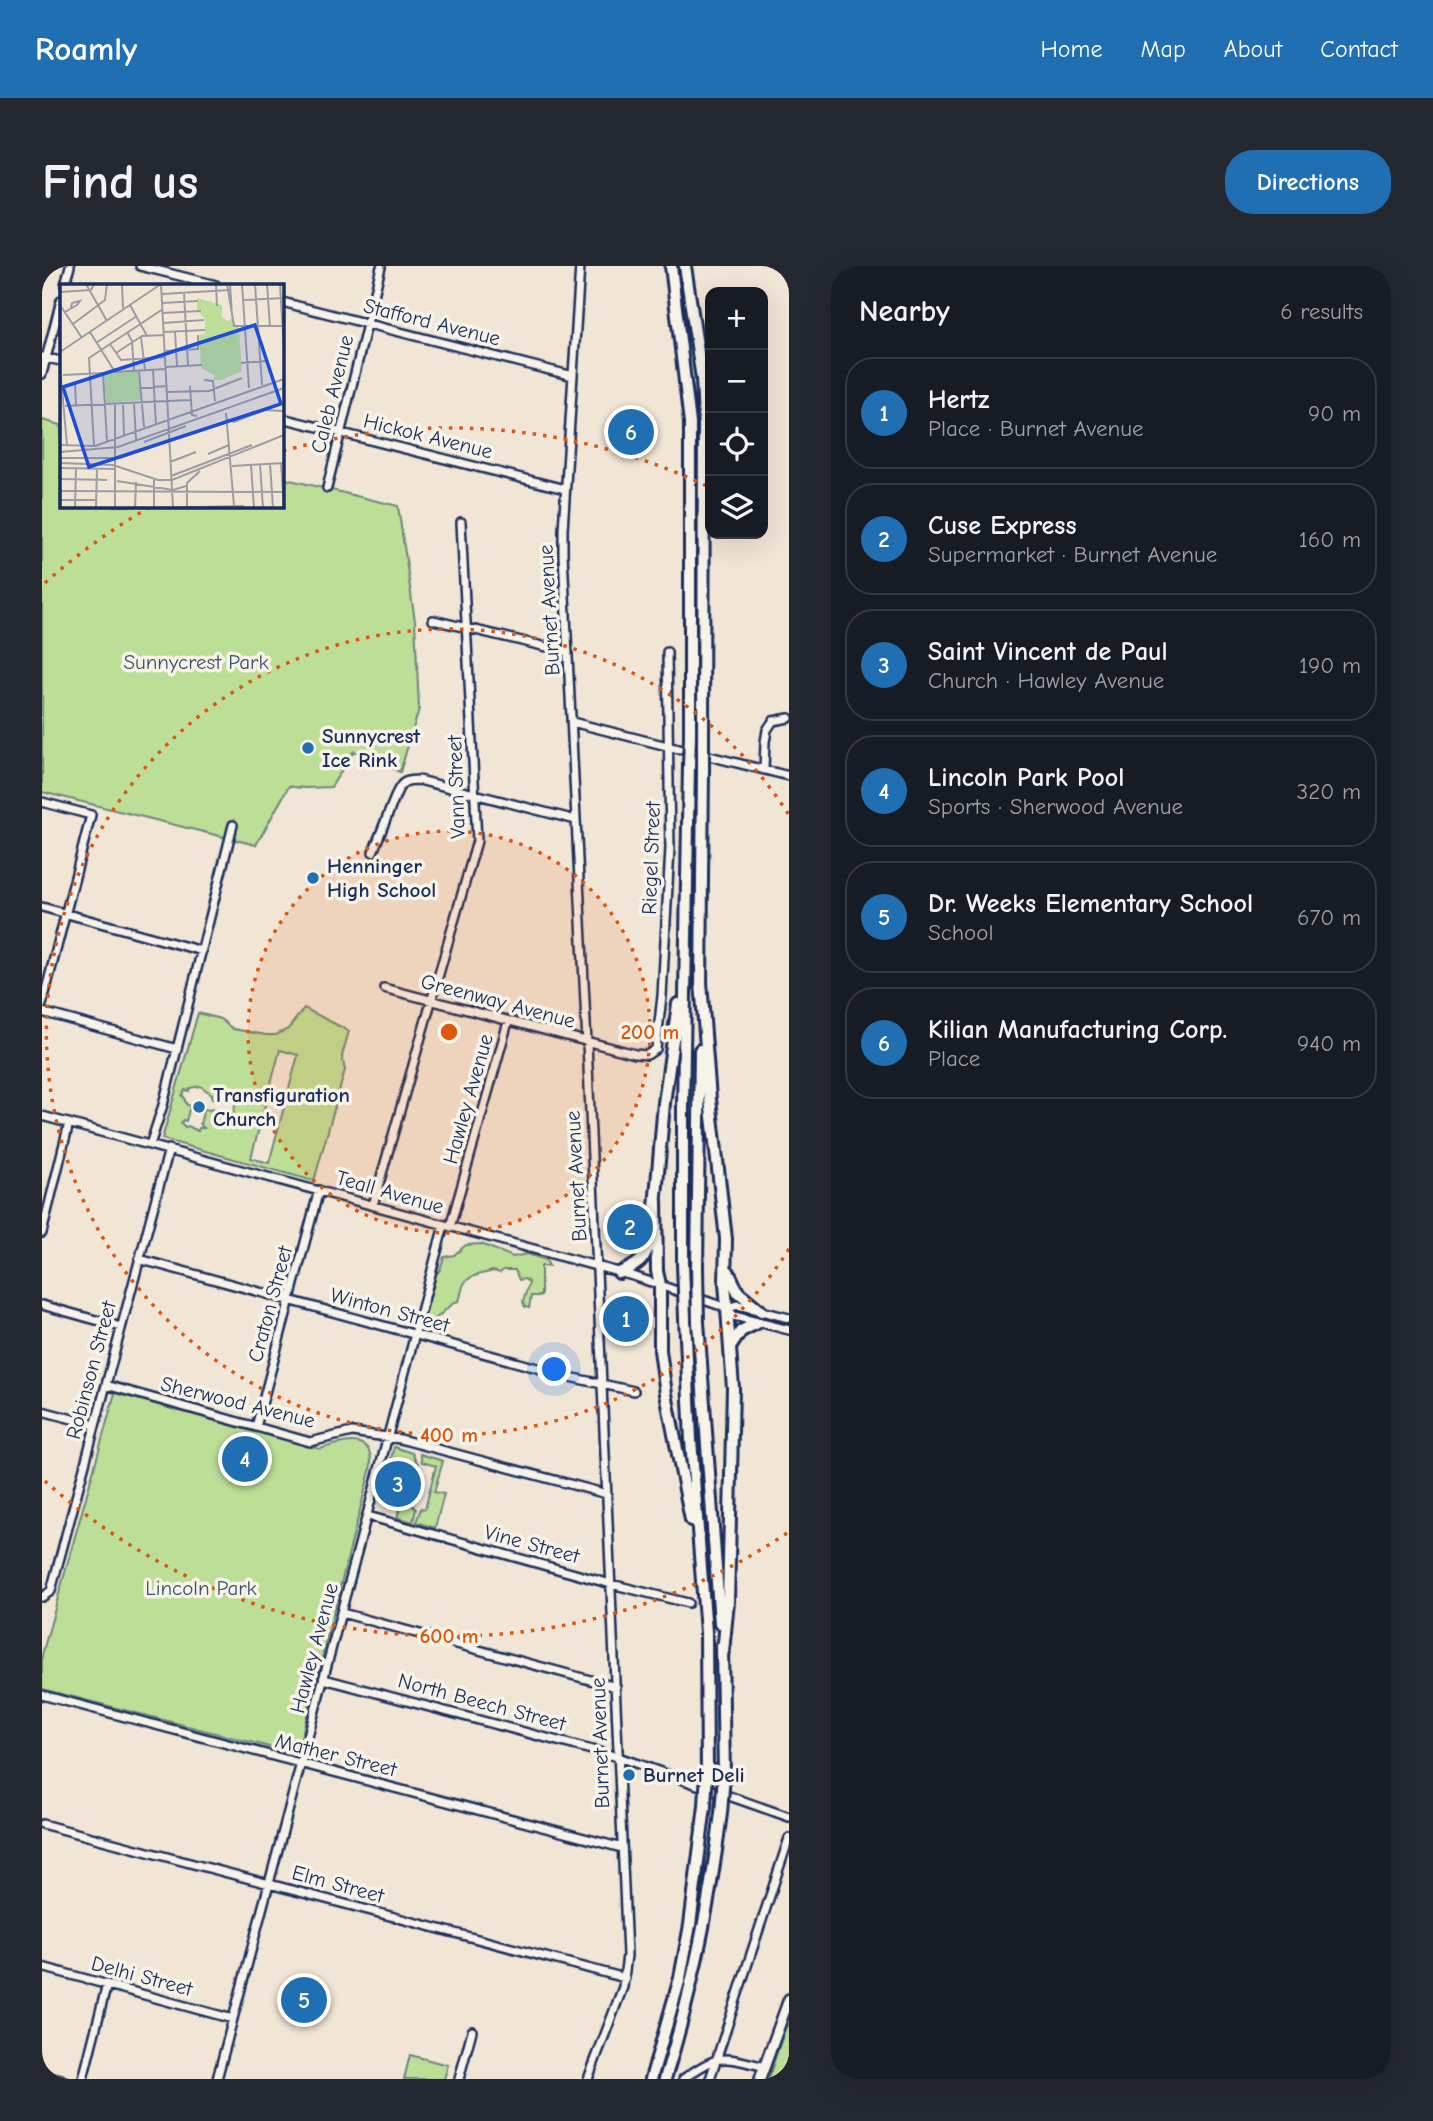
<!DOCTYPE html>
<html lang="en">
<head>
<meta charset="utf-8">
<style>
	:root { --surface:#171b24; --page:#242831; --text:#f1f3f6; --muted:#9ea1a6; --line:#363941; --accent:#1f6fb2 }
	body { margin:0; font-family:"Comic Neue",sans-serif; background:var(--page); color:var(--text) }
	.controls { position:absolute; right:21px; top:21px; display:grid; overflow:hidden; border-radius:14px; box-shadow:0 7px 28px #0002 }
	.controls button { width:63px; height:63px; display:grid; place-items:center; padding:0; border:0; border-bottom:2px solid var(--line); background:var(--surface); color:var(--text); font:35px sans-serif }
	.you { position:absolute; left:513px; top:1104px; width:24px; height:24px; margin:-18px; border:5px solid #fff; border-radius:50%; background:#1a73e8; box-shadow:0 0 0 10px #1a73e833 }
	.badge { display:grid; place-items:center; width:46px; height:46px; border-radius:50%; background:var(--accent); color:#fff; font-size:23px; font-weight:700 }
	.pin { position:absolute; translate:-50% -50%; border:4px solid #fff; box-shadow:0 2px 7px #0006 }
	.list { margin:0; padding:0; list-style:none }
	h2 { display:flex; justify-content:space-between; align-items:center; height:91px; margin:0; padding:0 28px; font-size:30px }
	h2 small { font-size:23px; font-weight:400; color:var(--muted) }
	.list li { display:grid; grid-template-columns:46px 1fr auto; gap:21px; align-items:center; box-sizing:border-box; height:112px; margin:0 14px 14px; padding:0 14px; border:2px solid var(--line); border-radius:28px }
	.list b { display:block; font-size:26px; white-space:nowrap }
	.list p { margin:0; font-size:23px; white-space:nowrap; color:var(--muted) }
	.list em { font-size:23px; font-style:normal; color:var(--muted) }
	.icon { flex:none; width:38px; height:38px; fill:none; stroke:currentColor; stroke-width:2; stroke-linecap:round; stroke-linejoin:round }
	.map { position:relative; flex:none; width:747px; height:1813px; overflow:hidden; border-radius:28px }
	header { display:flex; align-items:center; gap:42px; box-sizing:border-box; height:98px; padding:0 35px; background:var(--accent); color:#fff }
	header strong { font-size:33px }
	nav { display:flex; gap:38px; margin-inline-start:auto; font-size:24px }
	.intro { display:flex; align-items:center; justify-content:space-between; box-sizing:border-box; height:168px; padding:0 42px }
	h1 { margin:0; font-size:49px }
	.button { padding:18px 32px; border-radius:28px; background:var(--accent); color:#fff; font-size:24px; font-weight:700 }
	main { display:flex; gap:42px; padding:0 42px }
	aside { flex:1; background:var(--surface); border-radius:28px; box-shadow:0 7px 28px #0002 }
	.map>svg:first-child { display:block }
</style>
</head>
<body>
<header>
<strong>Roamly</strong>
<nav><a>Home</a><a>Map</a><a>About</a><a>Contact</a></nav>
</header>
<div class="intro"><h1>Find us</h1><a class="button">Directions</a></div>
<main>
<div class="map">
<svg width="747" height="1813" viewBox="0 0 747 1813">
	<rect width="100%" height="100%" fill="#f1e5d5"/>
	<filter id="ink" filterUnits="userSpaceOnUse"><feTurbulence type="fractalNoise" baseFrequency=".0143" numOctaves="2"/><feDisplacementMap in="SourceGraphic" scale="14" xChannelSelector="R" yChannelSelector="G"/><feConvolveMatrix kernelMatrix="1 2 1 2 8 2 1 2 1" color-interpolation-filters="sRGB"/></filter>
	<g filter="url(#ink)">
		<path fill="#bdde97" stroke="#6c867a" stroke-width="2" fill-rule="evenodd" d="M0 154 19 159V240H240V212L356 240 373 355 377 443 358 506 312 485 289 521C274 521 261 524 247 520L214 579 0 526Z
			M262 742 307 765 300 790 303 804 272 915 120 873 156 747 178 753 191 763 224 769H234L246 763ZM238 784 256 789 227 897 209 892ZM158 820 170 828V832L183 835 188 825 196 827 191 849 170 842 169 844 162 843 158 858 162 862H157L156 865 146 860 143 861 139 857 141 854 144 855 148 840 144 838 142 831 140 830 143 824 147 825 148 822Z
			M439 978 471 991 485 988 504 994 507 1000H499V1030H489L487 1042 483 1041 481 1036 487 1017 483 1013 477 1014 473 1004H461L458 1007 451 1005C442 1008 428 1008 422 1018 420 1021 419 1030 417 1035L413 1036 393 1053 394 1057 398 1059 394 1066 386 1065 380 1059C382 1042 392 1026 394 1008L398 1004 402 991 412 989 424 979Z
			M73 1127 278 1183C302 1175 335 1166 328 1205L255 1488 0 1423V1389Z
			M352 1181 370 1187 376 1198 373 1209 370 1200 359 1197 356 1198 349 1193Z
			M378 1188 401 1195 392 1226 402 1228 393 1262 374 1256 379 1242 383 1243 394 1200 380 1196Z
			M368 1215 381 1218 380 1222 375 1221 370 1239 374 1243 371 1256 355 1251Z
			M747 1752V1813H726Z
			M368 1789 406 1799 402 1813H362Z"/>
		<path fill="#92d3f3" stroke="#6291b7" stroke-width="2" d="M193 1179 216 1185 214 1203 191 1201Z"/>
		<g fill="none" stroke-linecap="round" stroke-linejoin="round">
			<g stroke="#1b2f5e" stroke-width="12">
				<path id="minor" d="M98 0 174 19
					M538 0 521 264V288L545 777 585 1689 581 1721 546 1813
					M23 19 28 0
					M240 36 531 110
					M0 91 19 95
					M0 108 19 34
					M240 152 523 223
					M285 222 339 1
					M391 354 526 386
					M530 456 637 483
					M667 490 747 510
					M722 504 723 476 725 464 731 455 747 452
					M0 536 49 549 0 739
					M331 586 355 526C360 515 365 514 377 514L534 554
					M0 641 160 685
					M342 722 593 788 605 789 614 783 620 730 628 582 625 386
					M0 746 135 783
					M0 850 591 1010 685 1042 692 1050 747 1064
					M108 879 121 839 191 559
					M331 939 435 575 419 256
					M408 961 466 756
					M0 967 27 857
					M97 993 532 1112 592 1125
					M0 1039 79 1061
					M685 1042 696 1039 747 1052
					M64 1119 268 1176 310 1166 358 1173 565 1228
					M0 1145 53 1159
					M214 1161 277 924
					M326 1250 569 1318 646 1337
					M0 1331 9 1325 127 883
					M300 1347 574 1421
					M282 1413 576 1491 747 1551
					M0 1429 580 1582
					M0 1558 583 1712
					M0 1701 191 1753
					M0 1808 19 1813
					M41 1813 65 1718
					M175 1813 402 959
					M417 1813 430 1765
					M641 1813C678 1787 680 1790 723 1801
					M668 1813 747 1572"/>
			</g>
			<g stroke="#1b2f5e" stroke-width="14">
				<path id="major" d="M718 1813 747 1733"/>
			</g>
			<g stroke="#1b2f5e" stroke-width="16">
				<path id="highway" d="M629 0 648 157V470
					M643 0 660 113 662 155 661 474
					M659 716 668 833 684 973 683 1017 691 1122 686 1336 681 1386
					M659 722 661 504
					M614 934 615 1005 618 1019V1084L624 1128 649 1254
					M613 941 622 837 636 738
					M641 998V842L647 500
					M655 1001 658 784
					M686 1005 696 1026 719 1045
					M577 1007C606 996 605 987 609 960
					M643 1052 649 1174 664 1366 665 1505
					M656 1056 678 1357
					M689 1080 699 1065 715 1057
					M680 1380 682 1510
					M609 1813 638 1712 648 1659 663 1540
					M623 1813C650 1726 668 1638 679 1547"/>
			</g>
			<use href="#minor" stroke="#f7f3e8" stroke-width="7"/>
			<use href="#major" stroke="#f7f3e8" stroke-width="9"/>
			<use href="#highway" stroke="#f7f3e8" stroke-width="10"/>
			<g stroke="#1b2f5e" stroke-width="16" stroke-linecap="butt">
				<path id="highway-bridge" d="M647 500 648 470
					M661 504V474
					M641 998 643 1052
					M655 1001 656 1056
					M663 1540 665 1505
					M679 1547 682 1510"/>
			</g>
			<use href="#highway-bridge" stroke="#f7f3e8" stroke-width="10"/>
		</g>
	</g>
	<circle cx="407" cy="766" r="201" fill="#de5710" fill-opacity=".12"/>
	<g fill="none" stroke="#de5710" stroke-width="3.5" stroke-dasharray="3.5 7">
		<circle cx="407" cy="766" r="201"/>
		<path d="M747 983A403 403 0 1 1 747 549"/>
		<path d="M745 1267A604 604 0 0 1 3 1215M3 317A604 604 0 0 1 110 240M241 185A604 604 0 0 1 667 221"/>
	</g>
	<g fill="#1f6fb2" stroke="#f7f3e8" stroke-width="2.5">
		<circle cx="266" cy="482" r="7"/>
		<circle cx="271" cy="612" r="7"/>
		<circle cx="157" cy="841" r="7"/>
		<circle cx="587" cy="1509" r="7"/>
	</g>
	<g text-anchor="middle" stroke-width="7" stroke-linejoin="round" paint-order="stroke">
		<g font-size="21" fill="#1b2f5e" stroke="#f7f3e8">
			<text transform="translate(390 56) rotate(14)" y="7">Stafford Avenue</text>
			<text transform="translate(290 128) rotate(-76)" y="7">Caleb Avenue</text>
			<text transform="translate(386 170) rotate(14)" y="7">Hickok Avenue</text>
			<text transform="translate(507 344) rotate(-93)" y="7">Burnet Avenue</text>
			<text transform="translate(414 521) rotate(-92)" y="7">Vann Street</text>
			<text transform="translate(609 592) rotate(-88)" y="7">Riegel Street</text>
			<text transform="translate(456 735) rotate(15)" y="7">Greenway Avenue</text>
			<text transform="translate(426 833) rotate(-74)" y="7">Hawley Avenue</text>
			<text transform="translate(534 910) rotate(-93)" y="7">Burnet Avenue</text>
			<text transform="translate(348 926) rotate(16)" y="7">Teall Avenue</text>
			<text transform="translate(228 1038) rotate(-75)" y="7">Craton Street</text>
			<text transform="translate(348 1044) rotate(15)" y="7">Winton Street</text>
			<text transform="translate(49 1104) rotate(-75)" y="7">Robinson Street</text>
			<text transform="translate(196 1136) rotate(14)" y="7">Sherwood Avenue</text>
			<text transform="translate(490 1278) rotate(15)" y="7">Vine Street</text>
			<text transform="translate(272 1382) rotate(-75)" y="7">Hawley Avenue</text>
			<text transform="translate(440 1436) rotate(15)" y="7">North Beech Street</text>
			<text transform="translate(558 1477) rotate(-92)" y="7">Burnet Avenue</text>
			<text transform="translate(294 1489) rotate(14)" y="7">Mather Street</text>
			<text transform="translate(296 1618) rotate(15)" y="7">Elm Street</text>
			<text transform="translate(100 1710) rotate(15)" y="7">Delhi Street</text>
		</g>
		<g font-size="21" fill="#3b5269" stroke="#f7f3e8">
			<text x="154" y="403">Sunnycrest Park</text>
			<text x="159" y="1329">Lincoln Park</text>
		</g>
		<g font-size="21" font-weight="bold" fill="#1b2f5e" stroke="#f7f3e8" text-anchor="start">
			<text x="280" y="477">Sunnycrest<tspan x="280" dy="24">Ice Rink</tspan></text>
			<text x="285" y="607">Henninger<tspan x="285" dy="24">High School</tspan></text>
			<text x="171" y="836">Transfiguration<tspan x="171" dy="24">Church</tspan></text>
			<text x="601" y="1516">Burnet Deli</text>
		</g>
	</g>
	<g transform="translate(18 18)">
		<rect width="224" height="224" fill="#f1e5d5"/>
		<path d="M137 14 162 21V33L169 38 171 33 179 45 182 87 161 96H154V91L141 84 139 51 145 50V35L137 26ZM78 88 81 116 46 119 44 89Z" fill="#bdde97"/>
		<path fill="none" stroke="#9b9ca5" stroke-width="2" d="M26 0 47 37M62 0 63 24M101 0 113 224M156 0 157 22M167 0 174 42H224M170 0 172 32M182 0 189 104M195 0 202 101M207 0 210 43M220 0 224 69M0 8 31 6 34 0M124 9 128 82M102 10 170 6M184 16 224 14M102 19 138 17M0 21 22 54M70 21 87 52M5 28 17 21 20 17 12 19 11 24M103 29 141 27M103 39 144 36M13 40 45 16 47 0M30 48 55 88 106 85M67 48 72 57 74 87M104 48 145 46M115 48 117 82M81 53 85 86M36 59 77 32M50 60 61 76 105 73M105 67 138 65V51M0 68 101 0M56 69 82 52 104 51M181 79 206 77M0 83 7 161M106 83 142 81M93 86 96 142M79 87 84 143M3 91 43 89 47 157M144 96 153 97 155 117M15 98 16 122M130 102 132 131 137 132M79 104 107 102M107 108 149 107 182 94M107 117 131 116M63 119 64 151M74 119 76 156M55 120V224M5 122 107 117M166 129 174 222M166 135 174 138 205 126 224 127M84 158 126 142M0 161 35 162 224 95M34 162 29 74 103 25M0 168 58 163 224 104M148 170 169 161M0 174H60L108 157M110 178 136 168M0 179 53 181 98 196H112L224 151M221 179 224 224M200 180 203 224M210 180 213 224M191 181 194 224M172 182 224 179M0 184 56 185M111 192 192 161M0 195 47 196M57 197 113 206 126 202M0 207 224 208M0 216H36M15 224 16 183M36 224 37 185M75 224 76 198M88 224 184 222M94 224V195M127 224V199L140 187"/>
		<path fill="#1d4ed8" fill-opacity="0.15" stroke="#1d4ed8" stroke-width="3.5" d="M195 41 221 120 29 183 3 103Z"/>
		<rect width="224" height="224" fill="none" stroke="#1b2f5e" stroke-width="3.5"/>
	</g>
	<circle cx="407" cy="766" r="10" fill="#de5710" stroke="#f7f3e8" stroke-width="3.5"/>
	<g font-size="21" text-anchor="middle" font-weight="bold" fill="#de5710" stroke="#f7f3e8" stroke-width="7" stroke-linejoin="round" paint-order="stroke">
		<text x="608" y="773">200 m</text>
		<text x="407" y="1176">400 m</text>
		<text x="407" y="1377">600 m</text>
	</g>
</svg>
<div class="controls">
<button>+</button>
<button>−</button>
<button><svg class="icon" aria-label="locate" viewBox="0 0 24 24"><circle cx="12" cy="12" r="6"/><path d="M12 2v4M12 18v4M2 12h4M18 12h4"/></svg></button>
<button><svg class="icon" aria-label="layers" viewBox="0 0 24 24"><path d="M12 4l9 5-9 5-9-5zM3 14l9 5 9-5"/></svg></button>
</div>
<div class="you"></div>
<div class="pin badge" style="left:584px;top:1053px">1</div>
<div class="pin badge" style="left:588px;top:961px">2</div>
<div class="pin badge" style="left:356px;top:1218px">3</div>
<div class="pin badge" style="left:203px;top:1193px">4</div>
<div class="pin badge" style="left:262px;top:1734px">5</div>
<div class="pin badge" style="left:589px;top:166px">6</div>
</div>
<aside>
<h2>Nearby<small>6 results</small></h2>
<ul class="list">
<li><span class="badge">1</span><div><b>Hertz</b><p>Place · Burnet Avenue</p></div><em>90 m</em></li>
<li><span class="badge">2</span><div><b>Cuse Express</b><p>Supermarket · Burnet Avenue</p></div><em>160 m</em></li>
<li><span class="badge">3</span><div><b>Saint Vincent de Paul</b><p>Church · Hawley Avenue</p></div><em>190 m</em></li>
<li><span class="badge">4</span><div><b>Lincoln Park Pool</b><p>Sports · Sherwood Avenue</p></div><em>320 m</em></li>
<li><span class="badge">5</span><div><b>Dr. Weeks Elementary School</b><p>School</p></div><em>670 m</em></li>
<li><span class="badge">6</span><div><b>Kilian Manufacturing Corp.</b><p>Place</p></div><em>940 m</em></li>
</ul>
</aside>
</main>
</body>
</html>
